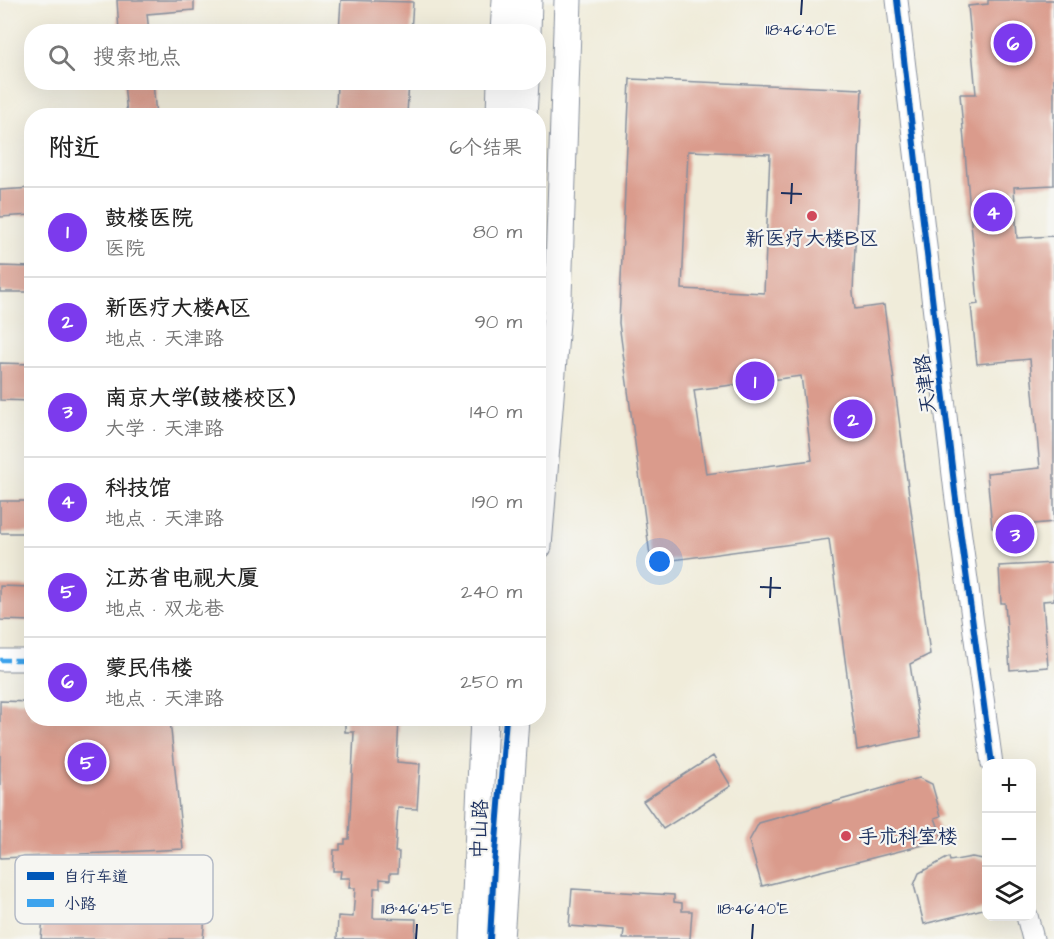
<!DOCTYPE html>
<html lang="zh">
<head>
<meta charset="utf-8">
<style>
	:root { --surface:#fff; --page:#f6f6f6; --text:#222; --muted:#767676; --line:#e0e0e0; --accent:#7c3aed }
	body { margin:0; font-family:"Architects Daughter","LXGW WenKai TC",sans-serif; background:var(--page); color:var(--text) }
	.controls { position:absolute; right:18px; bottom:18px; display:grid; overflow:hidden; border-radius:12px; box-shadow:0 6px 24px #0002 }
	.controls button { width:54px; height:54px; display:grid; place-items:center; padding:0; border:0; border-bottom:2px solid var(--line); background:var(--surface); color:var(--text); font:30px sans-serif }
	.you { position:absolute; left:660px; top:562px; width:21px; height:21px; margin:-15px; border:4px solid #fff; border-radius:50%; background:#1a73e8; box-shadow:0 0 0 9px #1a73e833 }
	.badge { display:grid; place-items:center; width:39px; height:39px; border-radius:50%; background:var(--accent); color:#fff; font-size:20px; font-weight:700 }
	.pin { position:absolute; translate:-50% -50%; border:3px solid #fff; box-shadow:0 2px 6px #0006 }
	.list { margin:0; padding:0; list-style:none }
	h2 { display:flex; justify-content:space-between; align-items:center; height:78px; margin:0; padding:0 24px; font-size:26px }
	h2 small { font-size:20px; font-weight:400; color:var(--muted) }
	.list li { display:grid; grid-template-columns:39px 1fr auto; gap:18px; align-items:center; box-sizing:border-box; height:90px; padding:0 24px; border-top:2px solid var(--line) }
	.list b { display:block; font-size:22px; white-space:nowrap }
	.list p { margin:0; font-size:20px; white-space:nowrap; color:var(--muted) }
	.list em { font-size:20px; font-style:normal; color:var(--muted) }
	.icon { flex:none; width:33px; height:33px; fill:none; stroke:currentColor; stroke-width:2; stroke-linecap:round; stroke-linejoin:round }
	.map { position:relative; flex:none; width:1054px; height:939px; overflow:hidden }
	.search { position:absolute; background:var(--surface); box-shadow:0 6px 24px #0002; left:24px; top:24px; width:522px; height:66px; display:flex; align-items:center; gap:15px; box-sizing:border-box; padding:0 21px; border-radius:24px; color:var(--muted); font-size:22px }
	.panel { position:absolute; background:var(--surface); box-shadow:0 6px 24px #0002; left:24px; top:108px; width:522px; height:618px; border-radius:24px }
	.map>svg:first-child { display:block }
</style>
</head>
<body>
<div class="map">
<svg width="1054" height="939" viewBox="0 0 1054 939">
	<rect width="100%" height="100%" fill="#f6f6f2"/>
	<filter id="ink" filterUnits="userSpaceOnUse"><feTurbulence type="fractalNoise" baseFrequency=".0167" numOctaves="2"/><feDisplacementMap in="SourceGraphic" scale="12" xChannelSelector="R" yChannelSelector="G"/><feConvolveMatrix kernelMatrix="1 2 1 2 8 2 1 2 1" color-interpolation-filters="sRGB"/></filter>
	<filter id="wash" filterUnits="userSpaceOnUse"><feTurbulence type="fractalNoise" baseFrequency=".008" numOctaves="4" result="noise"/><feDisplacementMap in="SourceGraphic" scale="24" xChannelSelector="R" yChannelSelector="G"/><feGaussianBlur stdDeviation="1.35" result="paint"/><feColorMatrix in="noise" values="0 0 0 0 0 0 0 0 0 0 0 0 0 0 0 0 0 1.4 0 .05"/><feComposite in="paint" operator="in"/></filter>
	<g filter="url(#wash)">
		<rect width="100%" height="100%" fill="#f0ecda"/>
		<g id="blocks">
			<path fill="#da9b8c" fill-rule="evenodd" d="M117 0H194V10L147 14 149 32H119Z
				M341 0 413 2 411 32H339Z
				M988 0H1054V185L1014 187 1017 238 1054 236V522L992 528 987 473 1040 468 1030 359 977 364 971 305 978 304 960 94H976L968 6 988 4Z
				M630 79 862 89 853 292 855 309 884 305 930 654 910 664 921 737 857 750 829 539 651 563 619 323ZM688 151 770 154 764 293 682 289ZM801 376 812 460 706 474 694 390Z
				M124 82H153L156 116H127Z
				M337 82H409L407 114 336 110Z
				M32 188V215L0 217V190Z
				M0 266 32 267V292H0Z
				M0 363 32 364V401L0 400Z
				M0 501H32V533H0Z
				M1054 563V600L1043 601 1048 667 1010 670 1005 603H1001L999 566Z
				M0 586 32 587V621L0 620Z
				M0 701 32 702V718L170 720 183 849 63 855 62 868 208 882 203 939H41L49 856 0 858Z
				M345 718H399L397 762 420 764 417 809 398 808 395 852H399L398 873H390V880L380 879V888H374L373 918 416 919 415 939H337L338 916 353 917 355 888H349L350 878H340L341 871H333L334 850H340V844H345V839H349L354 732H345Z
				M713 756 731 786 663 829 643 801Z
				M919 778 932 784 941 816 935 818 943 840 762 886 749 841 759 823Z
				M949 857 950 861 972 857 983 859 987 862V908L924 924 914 885 919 873Z
				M572 889 674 895V902L682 903V911H692L690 939H623L624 930 569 926Z"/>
		</g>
	</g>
	<g filter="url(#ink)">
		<use href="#blocks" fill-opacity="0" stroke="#868e9c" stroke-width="1.5"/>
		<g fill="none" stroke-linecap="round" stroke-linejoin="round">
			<g stroke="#868e9c" stroke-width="23">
				<path id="minor" d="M897 0 955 492 992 764
					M0 660H32
					M1027 916 1033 939"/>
			</g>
			<g stroke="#868e9c" stroke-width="29">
				<path id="major" d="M504 32 506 0
					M527 32 528 0
					M500 116 501 82
					M523 116 525 82
					M538 546 558 297 568 0
					M474 939 484 718
					M500 939 515 718"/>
			</g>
			<use href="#minor" stroke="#fff" stroke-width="21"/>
			<use href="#major" stroke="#fff" stroke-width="27"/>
			<path stroke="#3da3ed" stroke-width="4.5" stroke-dasharray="9 4.5" stroke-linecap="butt" d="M0 660H32"/>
			<g stroke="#f6f6f2" stroke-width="10">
				<path id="cycleway" d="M897 0 955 492 992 764
					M490 939 494 866 506 718"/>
			</g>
			<use href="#cycleway" stroke="#0057b8" stroke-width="6"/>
		</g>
	</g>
	<path fill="none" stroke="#1b2f5e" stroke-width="2" d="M801 15 802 0M781 193 802 194M791 204 792 183M760 587 781 588M770 598 771 577M416 939 417 924M752 939 753 924"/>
	<g fill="#d1495b" stroke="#f6f6f2" stroke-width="2">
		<circle cx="812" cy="216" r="6"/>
		<circle cx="846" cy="836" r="6"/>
	</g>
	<g text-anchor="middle" stroke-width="4.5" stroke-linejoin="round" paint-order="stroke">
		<g font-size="20" fill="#1b2f5e" stroke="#f6f6f2">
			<text x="812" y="245">新医疗大楼B区</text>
			<text x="858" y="843" text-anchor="start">手术科室楼</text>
		</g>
		<g font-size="20" fill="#1b2f5e" stroke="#f6f6f2">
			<text transform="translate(925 384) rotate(-97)" y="7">天津路</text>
			<text transform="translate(479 829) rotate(-88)" y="7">中山路</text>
		</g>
	</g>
	<rect x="15" y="855" width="198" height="69" rx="9" fill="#f6f6f2" stroke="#b4bac6" stroke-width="1.5"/>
	<rect x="27" y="872" width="27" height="8" fill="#0057b8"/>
	<rect x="27" y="899" width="27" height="8" fill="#3da3ed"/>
	<g font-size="16" fill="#1b2f5e">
		<text x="64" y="882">自行车道</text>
		<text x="64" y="909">小路</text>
	</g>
	<g font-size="15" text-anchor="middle" fill="#1b2f5e" stroke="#f6f6f2" stroke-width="4.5" stroke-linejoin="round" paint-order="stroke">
		<text x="801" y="35">118°46'40"E</text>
		<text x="417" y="914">118°46'45"E</text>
		<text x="753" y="914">118°46'40"E</text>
	</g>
</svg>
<div class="controls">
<button>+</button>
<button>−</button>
<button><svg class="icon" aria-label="layers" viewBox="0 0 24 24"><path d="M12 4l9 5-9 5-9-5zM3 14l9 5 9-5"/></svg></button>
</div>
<div class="you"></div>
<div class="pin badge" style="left:755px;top:381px">1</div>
<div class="pin badge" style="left:853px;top:419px">2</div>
<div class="pin badge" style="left:1015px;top:534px">3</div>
<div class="pin badge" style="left:993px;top:212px">4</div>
<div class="pin badge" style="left:87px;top:762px">5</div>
<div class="pin badge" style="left:1013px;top:43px">6</div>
<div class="search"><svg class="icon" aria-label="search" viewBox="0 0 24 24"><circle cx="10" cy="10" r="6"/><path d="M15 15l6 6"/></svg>搜索地点</div>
<section class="panel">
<h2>附近<small>6个结果</small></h2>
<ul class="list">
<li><span class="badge">1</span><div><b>鼓楼医院</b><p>医院</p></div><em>80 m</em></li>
<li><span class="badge">2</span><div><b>新医疗大楼A区</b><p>地点 · 天津路</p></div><em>90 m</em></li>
<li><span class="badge">3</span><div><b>南京大学(鼓楼校区)</b><p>大学 · 天津路</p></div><em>140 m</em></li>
<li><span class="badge">4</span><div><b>科技馆</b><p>地点 · 天津路</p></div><em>190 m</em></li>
<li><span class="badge">5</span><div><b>江苏省电视大厦</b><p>地点 · 双龙巷</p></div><em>240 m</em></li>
<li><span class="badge">6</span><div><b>蒙民伟楼</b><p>地点 · 天津路</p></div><em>250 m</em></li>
</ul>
</section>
</div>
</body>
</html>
